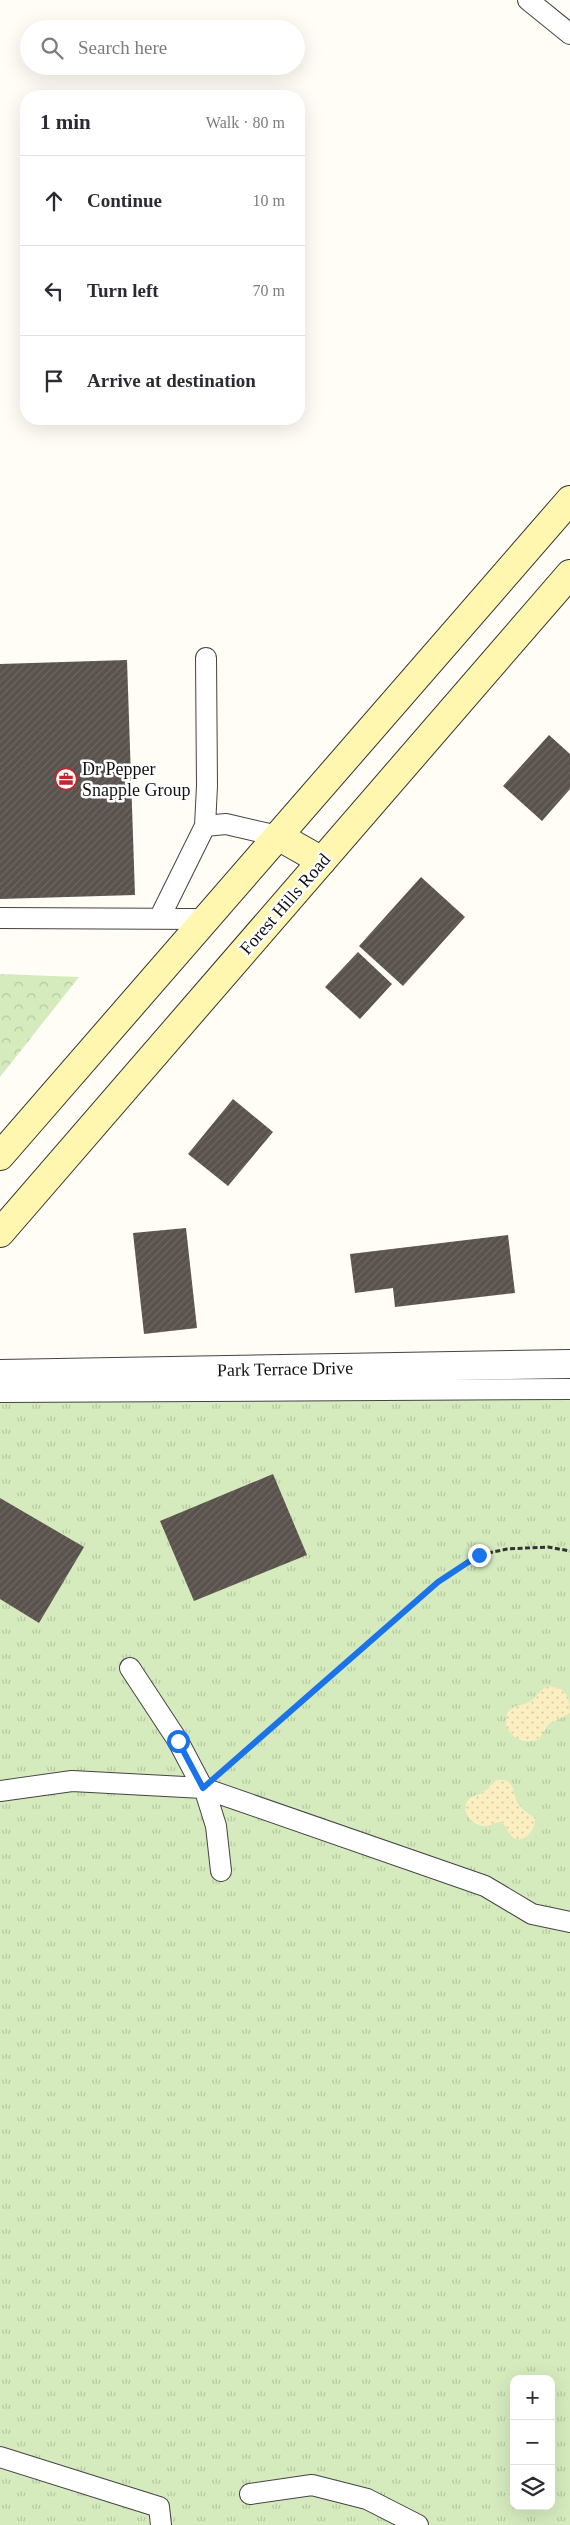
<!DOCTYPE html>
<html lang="en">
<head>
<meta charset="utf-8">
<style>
	:root { --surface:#fff; --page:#f7f7f7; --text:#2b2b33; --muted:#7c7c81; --line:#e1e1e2 }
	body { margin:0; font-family:Georgia,serif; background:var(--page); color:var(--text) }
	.controls { position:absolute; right:15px; bottom:15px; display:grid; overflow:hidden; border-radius:10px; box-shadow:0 5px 20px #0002 }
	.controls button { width:45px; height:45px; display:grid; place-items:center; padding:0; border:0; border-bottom:1px solid var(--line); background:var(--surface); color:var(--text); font:25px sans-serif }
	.stop { position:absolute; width:15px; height:15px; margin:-11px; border:4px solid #1a73e8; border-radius:50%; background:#fff }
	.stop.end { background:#1a73e8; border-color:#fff; box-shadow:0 1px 5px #0008 }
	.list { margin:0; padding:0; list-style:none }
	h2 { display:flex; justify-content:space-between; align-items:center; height:65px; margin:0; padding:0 20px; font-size:21px }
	h2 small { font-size:16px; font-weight:400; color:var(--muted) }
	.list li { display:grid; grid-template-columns:32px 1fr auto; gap:15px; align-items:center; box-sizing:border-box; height:90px; padding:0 20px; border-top:1px solid var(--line) }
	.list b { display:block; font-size:19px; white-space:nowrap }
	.list em { font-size:16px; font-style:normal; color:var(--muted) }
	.icon { flex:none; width:28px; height:28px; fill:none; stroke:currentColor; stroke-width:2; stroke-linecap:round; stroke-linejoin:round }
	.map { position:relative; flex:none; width:570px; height:2525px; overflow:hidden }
	.search { position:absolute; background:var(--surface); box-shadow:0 5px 20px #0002; left:20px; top:20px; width:285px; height:55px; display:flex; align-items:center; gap:12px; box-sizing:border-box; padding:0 18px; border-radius:28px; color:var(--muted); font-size:19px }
	.panel { position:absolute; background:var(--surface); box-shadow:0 5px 20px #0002; left:20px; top:90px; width:285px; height:335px; border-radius:20px }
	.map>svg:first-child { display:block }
</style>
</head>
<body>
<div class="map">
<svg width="570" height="2525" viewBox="0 0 570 2525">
	<defs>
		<pattern id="grass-tufts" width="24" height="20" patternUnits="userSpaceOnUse" patternTransform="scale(1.25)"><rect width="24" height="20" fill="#d5ebbd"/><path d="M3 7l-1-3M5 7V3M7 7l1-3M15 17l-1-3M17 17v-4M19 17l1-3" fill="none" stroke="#b6c8a1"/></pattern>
		<pattern id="sand-dots" width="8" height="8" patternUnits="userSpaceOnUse" patternTransform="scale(1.25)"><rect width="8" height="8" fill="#fbeec1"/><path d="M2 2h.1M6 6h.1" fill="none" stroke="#d6cba5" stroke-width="1.8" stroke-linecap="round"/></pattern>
		<pattern id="park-crowns" width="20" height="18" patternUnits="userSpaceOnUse" patternTransform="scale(1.25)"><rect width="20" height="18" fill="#d5ebbd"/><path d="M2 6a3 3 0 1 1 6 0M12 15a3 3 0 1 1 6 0" fill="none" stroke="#b6c8a1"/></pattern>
		<pattern id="building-hatch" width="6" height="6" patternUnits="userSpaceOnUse" patternTransform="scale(1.25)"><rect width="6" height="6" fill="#5a524d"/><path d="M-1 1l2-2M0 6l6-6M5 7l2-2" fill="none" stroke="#6d6662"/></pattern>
	</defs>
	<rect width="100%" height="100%" fill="#fffdf5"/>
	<path fill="url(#grass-tufts)" fill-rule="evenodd" d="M570 1378V2525H0V1382ZM514 2379H551V2506H514Z"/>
	<path fill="url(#sand-dots)" d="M548 1686 561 1689 568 1696 570 1713 549 1724 539 1739C525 1744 512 1740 506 1725L507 1713C516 1702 524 1707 532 1700 538 1695 540 1690 548 1686Z
		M497 1780C518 1777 511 1797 520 1806 524 1812 531 1814 535 1819 536 1828 525 1844 514 1838 509 1835 506 1826 502 1822 495 1821 490 1827 483 1826 471 1825 460 1811 468 1800 472 1795 477 1796 482 1793 488 1789 492 1783 497 1780Z"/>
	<path fill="url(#park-crowns)" d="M0 974 79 977 0 1077Z"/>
	<path fill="url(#building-hatch)" d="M127 660 135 895 0 899V664Z
		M549 735 570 754V789L542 821 503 786Z
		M421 877 465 917 403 986 359 946Z
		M358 952 392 984 360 1019 325 987Z
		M233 1099 273 1132 228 1186 188 1154Z
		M186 1228 197 1328 144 1334 133 1233Z
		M508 1235 515 1293 395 1307 393 1288 355 1293 350 1254Z
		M273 1474 307 1555 194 1601 160 1521Z
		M0 1498 84 1547 39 1623 0 1599Z"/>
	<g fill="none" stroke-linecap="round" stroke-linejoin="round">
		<g stroke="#444" stroke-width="22">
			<path id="lane" d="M528 0 570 34
				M205 826 207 786 206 658
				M0 918 206 919
				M159 919 205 826 226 824 278 836
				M0 1392 570 1389
				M130 1668 178 1741 206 1794 216 1826 221 1871
				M0 1791 72 1781 203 1788 485 1886 532 1914 570 1922
				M0 2457 159 2507 161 2525
				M250 2494 312 2485 367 2499 418 2525"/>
		</g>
		<g stroke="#444" stroke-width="30">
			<path id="street" d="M0 1374 570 1364"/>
		</g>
		<g stroke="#333" stroke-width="30">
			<path id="secondary" d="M278 836 322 861
				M0 1156 570 500
				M0 1233 570 574"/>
		</g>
		<path stroke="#333" stroke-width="3" stroke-dasharray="5 2.5" stroke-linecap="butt" d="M228 1766 438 1582 479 1555 507 1549 548 1547 570 1551"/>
		<use href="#lane" stroke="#fff" stroke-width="20"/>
		<use href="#street" stroke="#fff" stroke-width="28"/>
		<use href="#secondary" stroke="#fff6b0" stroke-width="28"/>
	</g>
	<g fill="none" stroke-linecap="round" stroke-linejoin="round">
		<path stroke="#1a73e8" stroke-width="6" d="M178 1741 203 1788 438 1582 479 1555"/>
	</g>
	<defs>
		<g id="office-ring" transform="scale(1.125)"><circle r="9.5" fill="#fff" stroke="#c4262e" stroke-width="1.5"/><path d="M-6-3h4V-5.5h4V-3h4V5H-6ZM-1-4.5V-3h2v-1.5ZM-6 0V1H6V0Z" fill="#c4262e"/></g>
	</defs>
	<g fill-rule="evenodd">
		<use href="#office-ring" x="66" y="779"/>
	</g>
	<g text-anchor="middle" stroke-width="5" stroke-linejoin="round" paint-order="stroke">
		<g font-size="18" fill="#111" stroke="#fff" text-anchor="start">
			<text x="82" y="775">Dr Pepper<tspan x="82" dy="21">Snapple Group</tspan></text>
		</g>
		<g font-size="18" fill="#111" stroke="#fff">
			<text transform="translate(285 904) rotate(-49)" y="6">Forest Hills Road</text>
			<text transform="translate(285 1369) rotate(-1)" y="6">Park Terrace Drive</text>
		</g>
	</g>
</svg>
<div class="controls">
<button>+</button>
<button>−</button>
<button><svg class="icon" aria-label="layers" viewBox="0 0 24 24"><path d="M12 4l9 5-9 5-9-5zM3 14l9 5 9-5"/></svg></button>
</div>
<div class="stop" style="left:178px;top:1741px"></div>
<div class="stop end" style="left:479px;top:1555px"></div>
<div class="search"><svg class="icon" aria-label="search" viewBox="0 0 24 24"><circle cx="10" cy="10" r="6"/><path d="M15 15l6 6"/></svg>Search here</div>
<section class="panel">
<h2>1 min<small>Walk · 80 m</small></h2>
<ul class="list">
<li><svg class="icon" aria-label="ahead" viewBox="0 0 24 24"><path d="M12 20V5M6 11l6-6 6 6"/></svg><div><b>Continue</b></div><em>10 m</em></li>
<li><svg class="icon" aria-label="left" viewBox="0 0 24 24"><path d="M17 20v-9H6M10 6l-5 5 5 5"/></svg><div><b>Turn left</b></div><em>70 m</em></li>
<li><svg class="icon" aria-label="arrive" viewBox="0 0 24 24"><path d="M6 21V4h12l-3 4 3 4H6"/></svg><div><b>Arrive at destination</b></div></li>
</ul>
</section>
</div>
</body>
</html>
